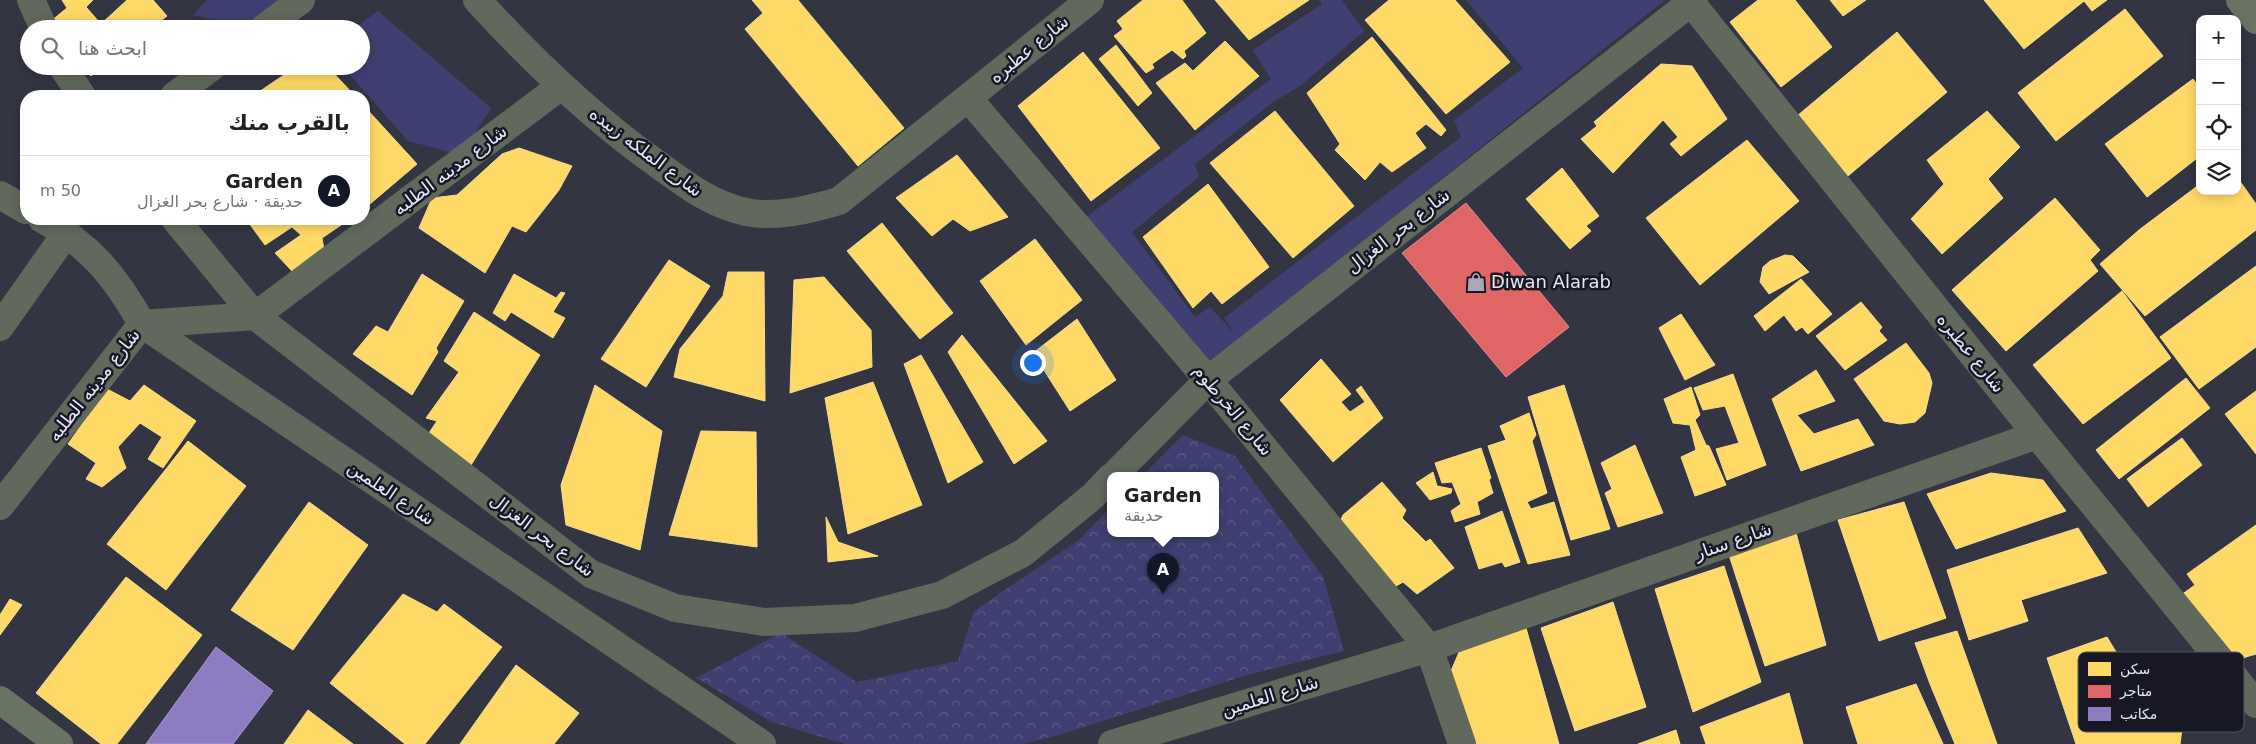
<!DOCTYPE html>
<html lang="ar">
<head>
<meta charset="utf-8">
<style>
	:root { --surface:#fff; --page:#f2f2f2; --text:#202124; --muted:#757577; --line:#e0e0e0; --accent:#111827 }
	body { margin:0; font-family:"DejaVu Sans","Noto Naskh Arabic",sans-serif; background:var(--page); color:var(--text); direction:rtl }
	.controls { position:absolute; right:15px; top:15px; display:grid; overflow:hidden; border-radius:10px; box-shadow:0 2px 12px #0003 }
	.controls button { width:45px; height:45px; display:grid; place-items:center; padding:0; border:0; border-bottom:1px solid var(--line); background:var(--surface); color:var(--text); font:25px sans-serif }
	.you { position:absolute; left:1032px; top:362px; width:18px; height:18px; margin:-12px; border:4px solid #fff; border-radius:50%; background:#1a73e8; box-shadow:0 0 0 8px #1a73e833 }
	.badge { display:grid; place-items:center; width:32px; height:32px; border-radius:50%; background:var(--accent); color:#fff; font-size:16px; font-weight:700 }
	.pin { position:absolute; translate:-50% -41px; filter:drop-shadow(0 1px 2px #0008) }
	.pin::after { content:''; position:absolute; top:26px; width:18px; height:15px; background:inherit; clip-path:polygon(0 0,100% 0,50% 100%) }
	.popup { position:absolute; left:1107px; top:472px; width:112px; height:65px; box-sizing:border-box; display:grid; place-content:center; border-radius:10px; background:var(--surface); filter:drop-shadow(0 1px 4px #0005); font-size:16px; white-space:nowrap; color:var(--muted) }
	.popup b { font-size:19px; color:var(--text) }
	.popup::after { content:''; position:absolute; left:50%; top:100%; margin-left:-10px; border:10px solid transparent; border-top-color:var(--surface) }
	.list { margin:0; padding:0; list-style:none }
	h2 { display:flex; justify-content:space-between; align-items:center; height:65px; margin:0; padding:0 20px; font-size:21px }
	h2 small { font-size:16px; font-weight:400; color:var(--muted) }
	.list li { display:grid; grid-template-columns:32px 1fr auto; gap:15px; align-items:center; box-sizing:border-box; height:70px; padding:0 20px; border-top:1px solid var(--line) }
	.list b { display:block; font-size:19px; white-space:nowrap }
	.list p { margin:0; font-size:16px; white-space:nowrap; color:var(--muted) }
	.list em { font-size:16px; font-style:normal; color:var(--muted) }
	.icon { flex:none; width:28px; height:28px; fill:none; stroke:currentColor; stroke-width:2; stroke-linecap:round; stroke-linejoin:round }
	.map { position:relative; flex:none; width:2256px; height:744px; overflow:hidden; direction:ltr }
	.search { position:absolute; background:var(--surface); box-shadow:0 2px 12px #0003; left:20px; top:20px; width:350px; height:55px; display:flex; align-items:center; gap:12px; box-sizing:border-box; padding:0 18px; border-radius:28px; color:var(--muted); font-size:19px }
	.panel { position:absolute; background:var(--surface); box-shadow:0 2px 12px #0003; left:20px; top:90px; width:350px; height:135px; border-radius:20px; direction:rtl }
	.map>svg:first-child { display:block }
</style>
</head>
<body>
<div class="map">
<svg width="2256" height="744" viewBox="0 0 2256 744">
	<defs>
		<pattern id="park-crowns" width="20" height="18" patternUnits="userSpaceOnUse" patternTransform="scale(1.25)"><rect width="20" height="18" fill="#3f4071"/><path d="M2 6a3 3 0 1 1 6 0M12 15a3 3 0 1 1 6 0" fill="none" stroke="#5b5c86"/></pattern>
	</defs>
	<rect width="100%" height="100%" fill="#333543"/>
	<path fill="#3f4071" d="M207 0H284L246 29 193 15Z
		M1320 0H1342L1364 31 1300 86 1273 102 1195 164 1199 177 1132 232 1195 317 1210 307 1235 334 1224 318 1461 137 1454 120 1523 68 1466 0H1665L1210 364 1085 218 1271 79 1253 50 1322 4Z
		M378 11 491 108 461 155 408 141 342 66H361V29H353Z"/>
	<path fill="url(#park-crowns)" d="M1183 435 1235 456 1323 577 1344 651 1247 675 1062 734 1023 744H845L772 722 696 678 781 633 857 682 958 661 974 611 1080 539 1110 508V533H1216V475H1143Z"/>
	<path fill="#ffd966" stroke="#f7dd92" d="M62 0H93L86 7 101 24 127 0H153L167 16 151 29H50L46 25 67 8Z
		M752 0H798L904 128 858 166 745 29 763 13Z
		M1143 0H1182L1206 33 1184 51 1186 56 1183 59 1172 50 1152 64 1154 68 1146 73 1114 36 1123 29 1117 21Z
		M1215 0H1309L1249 40Z
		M1389 0H1455L1510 62 1446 114 1365 20Z
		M1758 0H1795L1832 47 1781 87 1730 22Z
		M1830 0H1866L1843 16Z
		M1984 0H2107L2092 11 2084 1 2024 49Z
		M2125 9 2163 56 2056 141 2018 93Z
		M1897 32 1947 92 1848 176 1797 116Z
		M1372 37 1446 130 1441 136 1426 124 1415 133 1426 148 1392 172 1380 162 1365 180 1335 150 1340 144 1307 93Z
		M1225 41 1259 76 1195 130 1156 83 1185 63 1193 71Z
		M1116 45 1152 93 1138 106 1099 59Z
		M1083 52 1160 148 1091 201 1018 106Z
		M1661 64 1692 66 1727 119 1681 156 1670 144 1678 137 1663 120 1613 173 1581 139 1597 126 1594 122Z
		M82 66H104L91 76Z
		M297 66H327L355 96H253Z
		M2193 79 2200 88V156L2147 197 2105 144Z
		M364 106 417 164 364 209Z
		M1275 111 1354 206 1293 258 1210 163Z
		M1987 111 2020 147 1988 179 2003 198 1942 254 1911 219 1944 184 1927 160Z
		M1747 140 1799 201 1700 285 1646 218Z
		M519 148 572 166 559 190 526 232 512 226 485 273 419 228 432 198 457 195 502 154Z
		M957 155 1008 217 970 231 953 219 932 236 896 198Z
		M1562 168 1599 216 1586 226 1591 231 1570 249 1526 199Z
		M2237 177 2256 204V230L2145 316 2100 264 2139 230 2200 184V191H2237Z
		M1208 184 1269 267 1222 304 1211 291 1193 308 1143 237Z
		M2055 198 2100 250 2090 260 2098 271 2006 351 1952 290Z
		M246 219H350L322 238 324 250 292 271 275 253 301 235 292 227 265 245Z
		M882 223 953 313 920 339 847 251Z
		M1035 239 1082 300 1026 345 980 281Z
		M1785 255 1793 256 1809 272 1769 294 1760 282 1763 267 1770 261Z
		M669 260 710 286 646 387 601 359Z
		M2256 266V347L2199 389 2160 337Z
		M728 272H764L765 401 674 377 680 349 723 296Z
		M422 274 464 301 436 348 438 352 412 395 353 354 376 326 388 332Z
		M514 274 556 298 561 292 565 293 553 312 565 318 553 338 511 312 505 321 493 313Z
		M824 277 871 330 872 367 790 393 794 280Z
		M1801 279 1832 314 1808 334 1802 327 1796 331 1784 315 1765 331 1754 316Z
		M2122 291 2171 358 2083 424 2033 365Z
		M1861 302 1882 327 1879 331 1887 340 1845 370 1816 336Z
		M474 312 540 355 466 473 423 442 437 421 426 418 459 372 444 361Z
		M1681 314 1715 365 1685 380 1659 328Z
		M1077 319 1116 380 1070 411 1033 353Z
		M962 335 1047 441 1014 464 948 352Z
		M1906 343 1929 373 1932 383 1925 413 1915 422 1900 424 1884 421 1854 379Z
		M921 355 983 462 948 483 904 364Z
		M1321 359 1351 394 1341 402 1350 412 1365 402 1356 390 1361 386 1383 418 1333 462 1280 400Z
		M1816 370 1835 401 1797 415 1814 434 1858 419 1874 445 1801 471 1772 399Z
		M1733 374 1766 465 1727 480 1716 449 1739 443 1725 406 1703 410 1694 388Z
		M2186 378 2210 408 2119 479 2096 450Z
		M873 382 922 505 848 534 825 398Z
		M144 385 196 421 163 468 148 459 162 437 140 423 118 447 126 468 102 487 86 479 96 463 68 444 107 389 130 401Z
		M595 385 662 431 640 550 566 525 561 485Z
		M1564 385 1610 529 1571 540 1528 397Z
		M1691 387 1700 415 1695 420 1706 445 1709 446 1726 485 1695 496 1681 457 1696 450 1690 425 1673 423 1664 399Z
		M2256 391V454L2225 414Z
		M1529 413 1536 435 1532 441 1547 493 1527 502 1531 509 1554 502 1570 555 1528 564 1488 446 1506 440 1500 426Z
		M701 431 756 432 757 547 669 535Z
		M2182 438 2202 465 2148 507 2127 479Z
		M188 441 246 486 166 590 107 544Z
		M1635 445 1663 513 1618 527 1605 493 1612 489 1601 463Z
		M1481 448 1491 478 1489 480 1493 493 1477 502 1480 514 1455 522 1451 511 1461 504 1452 482 1442 483 1435 463Z
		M1433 472 1437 486 1452 489 1451 493 1430 500 1416 483Z
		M1991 473 2043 480 2066 511 1956 549 1927 494Z
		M1382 482 1406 510 1402 518 1426 542 1430 539 1454 568 1417 594 1403 582 1396 586 1340 522 1343 515Z
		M309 502 368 545 293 650 231 610Z
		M1904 502 1946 618 1879 641 1838 520Z
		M1502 511 1520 562 1505 567 1502 562 1479 569 1465 527Z
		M826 517 838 542 878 556 828 562Z
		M2256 525V654L2229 662 2181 595 2195 585 2187 574Z
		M2078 528 2107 573 2021 600 2028 621 1969 640 1947 570Z
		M1795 529 1826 645 1765 666 1728 552Z
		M1724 566 1761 682 1693 712 1655 589Z
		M126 577 202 635 117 744H101L36 693Z
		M403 594 437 612 444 604 502 647 425 744H405L330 683Z
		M10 599 22 605 0 635V615Z
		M1613 602 1646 707 1575 731 1541 628Z
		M1526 628 1559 744H1473L1448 678 1463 643Z
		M1957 631 1997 744H1955L1930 684 1915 643Z
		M2107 637 2136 685 2150 683 2183 721 2180 744H2076L2047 658Z
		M516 665 579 713 554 744H460Z
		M1916 684 1943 744H1858L1846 707Z
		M1789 693 1803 744H1706L1700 727Z
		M308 710 353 744H284Z
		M1676 730 1680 744H1638Z"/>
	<path fill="#e06666" stroke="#e28d92" d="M1466 203 1569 327 1506 377 1402 253Z"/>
	<path fill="#8e7cc3" stroke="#a89cd3" d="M216 647 273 691 233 744H146Z"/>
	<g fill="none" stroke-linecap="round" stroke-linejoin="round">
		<path stroke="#61695c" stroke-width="28" d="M31 0 44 29
			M477 0C532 60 590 116 656 163 685 184 710 204 746 212 777 218 808 210 839 201L1090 0
			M1689 0 2037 435 2256 704
			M263 29 301 0
			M62 66 82 96
			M174 96 213 66
			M968 98 1208 380 1429 648 1462 744
			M0 195 26 210
			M42 219C90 245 116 277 142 324L762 744
			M175 219 255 316 591 574 675 608 764 622 855 618 942 595 1023 553 1093 496 1110 478
			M0 327 67 232
			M1114 475 1208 380 1694 0
			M0 506 142 324 255 316 561 86
			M1112 744 1429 648 2037 435"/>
		<path stroke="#6a7464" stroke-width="28" d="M2240 0 2256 20
			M0 700 59 744"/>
	</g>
	<defs>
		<g id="shop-bare" transform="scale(1.5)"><path d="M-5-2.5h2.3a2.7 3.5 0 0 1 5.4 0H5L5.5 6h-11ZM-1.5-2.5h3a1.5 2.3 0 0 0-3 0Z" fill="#a7a9b9" stroke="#171824" stroke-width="2.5" paint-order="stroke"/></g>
	</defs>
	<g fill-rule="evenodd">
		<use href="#shop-bare" x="1476" y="282"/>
	</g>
	<g text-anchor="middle" stroke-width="5" stroke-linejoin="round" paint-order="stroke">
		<g font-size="18" fill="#e5e7f8" stroke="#171824">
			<text transform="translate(1029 49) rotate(-39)" y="6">شارع عطبره</text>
			<text transform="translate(646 152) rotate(37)" y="6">شارع الملكه زبيده</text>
			<text transform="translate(450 170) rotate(-37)" y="6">شارع مدينه الطلبه</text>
			<text transform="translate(1398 231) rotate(-38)" y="6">شارع بحر الغزال</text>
			<text transform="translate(1971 353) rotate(51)" y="6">شارع عطبره</text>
			<text transform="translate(94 385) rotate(-52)" y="6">شارع مدينه الطلبه</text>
			<text transform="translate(1233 410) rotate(50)" y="6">شارع الخرطوم</text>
			<text transform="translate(391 493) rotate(34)" y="6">شارع العلمين</text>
			<text transform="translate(542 535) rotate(37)" y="6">شارع بحر الغزال</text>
			<text transform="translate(1733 541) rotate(-19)" y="6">شارع سنار</text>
			<text transform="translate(1270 696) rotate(-17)" y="6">شارع العلمين</text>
		</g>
		<g font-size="18" fill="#e5e7f8" stroke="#171824" text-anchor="start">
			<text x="1491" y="288">Diwan Alarab</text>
		</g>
	</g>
	<rect x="2078" y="652" width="166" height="80" rx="8" fill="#171824" stroke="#555664" stroke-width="1"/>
	<rect x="2088" y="662" width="23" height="14" fill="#ffd966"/>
	<rect x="2088" y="685" width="23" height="13" fill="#e06666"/>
	<rect x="2088" y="707" width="23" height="14" fill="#8e7cc3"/>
	<g font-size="14" fill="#e5e7f8">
		<text x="2120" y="674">سكن</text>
		<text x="2120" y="696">متاجر</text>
		<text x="2120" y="719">مكاتب</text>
	</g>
</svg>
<div class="controls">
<button>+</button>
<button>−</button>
<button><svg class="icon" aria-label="locate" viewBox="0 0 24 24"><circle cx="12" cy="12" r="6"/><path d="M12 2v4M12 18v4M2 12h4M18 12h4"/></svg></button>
<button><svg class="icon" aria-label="layers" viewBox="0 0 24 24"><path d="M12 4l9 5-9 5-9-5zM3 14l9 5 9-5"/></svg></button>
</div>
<div class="you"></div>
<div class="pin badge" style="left:1163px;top:594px">A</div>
<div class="popup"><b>Garden</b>حديقة</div>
<div class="search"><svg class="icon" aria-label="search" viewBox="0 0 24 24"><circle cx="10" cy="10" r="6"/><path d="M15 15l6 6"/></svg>ابحث هنا</div>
<section class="panel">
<h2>بالقرب منك<small></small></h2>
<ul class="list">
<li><span class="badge">A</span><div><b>Garden</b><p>حديقة · شارع بحر الغزال</p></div><em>50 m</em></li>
</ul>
</section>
</div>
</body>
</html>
